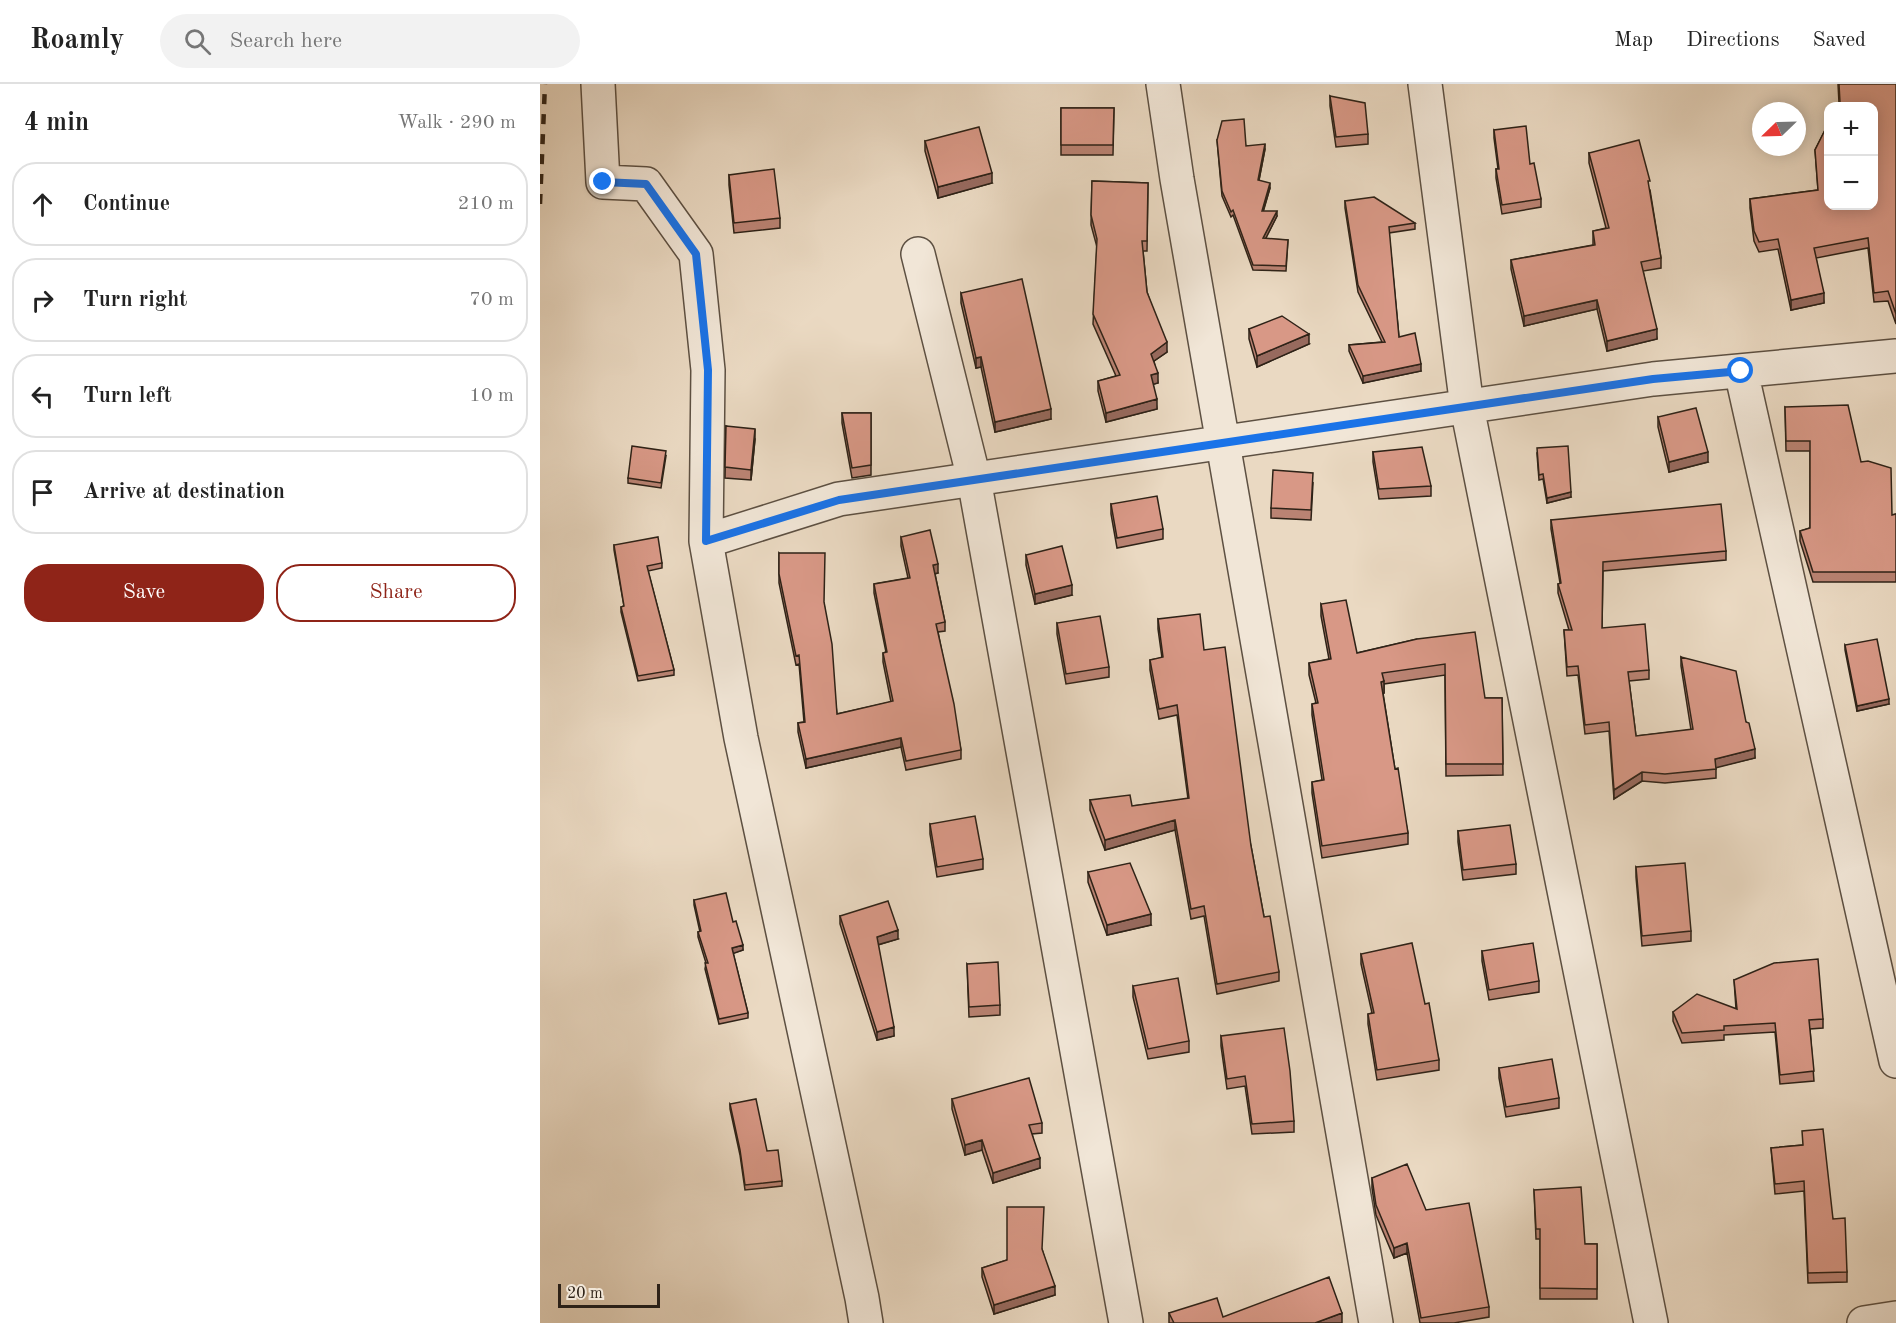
<!DOCTYPE html>
<html lang="en">
<head>
<meta charset="utf-8">
<style>
	:root { --surface:#fff; --page:#f2f2f2; --text:#222; --muted:#767676; --line:#e0e0e0; --accent:#8f2418 }
	body { margin:0; font-family:"Old Standard TT",serif; background:var(--page); color:var(--text) }
	.controls { position:absolute; right:18px; top:18px; display:grid; overflow:hidden; border-radius:12px; box-shadow:0 3px 15px #0003 }
	.controls button { width:54px; height:54px; display:grid; place-items:center; padding:0; border:0; border-bottom:2px solid var(--line); background:var(--surface); color:var(--text); font:30px sans-serif }
	.compass { position:absolute; left:1212px; top:18px; width:54px; height:54px; border-radius:50%; background:var(--surface); box-shadow:0 3px 15px #0003; rotate:247deg }
	.scale { position:absolute; left:18px; bottom:15px; width:102px; box-sizing:border-box; padding-left:6px; border:3px solid #2e2217; border-top:0; font-size:16px; line-height:21px; white-space:nowrap; color:#2e2217; -webkit-text-stroke:4px #f1e6d7; paint-order:stroke }
	.stop { position:absolute; width:18px; height:18px; margin:-14px; border:4px solid #1a73e8; border-radius:50%; background:#fff }
	.stop.end { background:#1a73e8; border-color:#fff; box-shadow:0 2px 6px #0008 }
	.list { margin:0; padding:0; list-style:none }
	h2 { display:flex; justify-content:space-between; align-items:center; height:78px; margin:0; padding:0 24px; font-size:26px }
	h2 small { font-size:20px; font-weight:400; color:var(--muted) }
	.list li { display:grid; grid-template-columns:39px 1fr auto; gap:18px; align-items:center; box-sizing:border-box; height:84px; margin:0 12px 12px; padding:0 12px; border:2px solid var(--line); border-radius:24px }
	.list b { display:block; font-size:22px; white-space:nowrap }
	.list em { font-size:20px; font-style:normal; color:var(--muted) }
	.actions { display:flex; gap:12px; padding:18px 24px }
	.actions a { flex:1; padding:14px 0; border:2px solid var(--accent); border-radius:24px; text-align:center; font-size:21px; color:var(--accent) }
	.actions .main { background:var(--accent); color:#fff }
	.icon { flex:none; width:33px; height:33px; fill:none; stroke:currentColor; stroke-width:2; stroke-linecap:round; stroke-linejoin:round }
	.map { position:relative; flex:none; width:1356px; height:1239px; overflow:hidden }
	header { display:flex; align-items:center; gap:36px; box-sizing:border-box; height:84px; padding:0 30px; background:var(--surface); border-bottom:2px solid var(--line) }
	header strong { font-size:28px }
	nav { display:flex; gap:33px; margin-inline-start:auto; font-size:21px }
	.search { width:420px; height:54px; background:var(--page); display:flex; align-items:center; gap:15px; box-sizing:border-box; padding:0 21px; border-radius:33px; color:var(--muted); font-size:22px }
	main { display:flex }
	aside { flex:1; background:var(--surface) }
	.map>svg:first-child { display:block }
</style>
</head>
<body>
<header>
<strong>Roamly</strong>
<div class="search"><svg class="icon" aria-label="search" viewBox="0 0 24 24"><circle cx="10" cy="10" r="6"/><path d="M15 15l6 6"/></svg>Search here</div>
<nav><a>Map</a><a>Directions</a><a>Saved</a></nav>
</header>
<main>
<aside>
<h2>4 min<small>Walk · 290 m</small></h2>
<ul class="list">
<li><svg class="icon" aria-label="ahead" viewBox="0 0 24 24"><path d="M12 20V5M6 11l6-6 6 6"/></svg><div><b>Continue</b></div><em>210 m</em></li>
<li><svg class="icon" aria-label="right" viewBox="0 0 24 24"><path d="M7 20v-9h11M14 6l5 5-5 5"/></svg><div><b>Turn right</b></div><em>70 m</em></li>
<li><svg class="icon" aria-label="left" viewBox="0 0 24 24"><path d="M17 20v-9H6M10 6l-5 5 5 5"/></svg><div><b>Turn left</b></div><em>10 m</em></li>
<li><svg class="icon" aria-label="arrive" viewBox="0 0 24 24"><path d="M6 21V4h12l-3 4 3 4H6"/></svg><div><b>Arrive at destination</b></div></li>
</ul>
<div class="actions"><a class="main">Save</a><a>Share</a></div>
</aside>
<div class="map">
<svg width="1356" height="1239" viewBox="0 0 1356 1239">
	<rect width="100%" height="100%" fill="#ead9c2"/>
	<filter id="stains"><feTurbulence type="fractalNoise" baseFrequency=".00333" numOctaves="4"/><feColorMatrix values="0 0 0 0 .2 0 0 0 0 .09 0 0 0 0 .02 0 0 0 .5 -.17"/></filter>
	<radialGradient id="worn" r=".72"><stop offset=".6" stop-color="#630" stop-opacity="0"/><stop offset="1" stop-color="#630" stop-opacity=".3"/></radialGradient>
	<g fill="none" stroke-linecap="round" stroke-linejoin="round">
		<g stroke="#5d5042" stroke-width="36">
			<path id="minor" d="M58 0 63 98 106 100 156 170 168 286 166 457 201 654 322 1214 326 1239
				M623 0 637 95 836 1239
				M885 0 927 323 1111 1239
				M378 170 434 395 586 1239
				M1201 287 1356 977
				M166 457 299 415 1113 295 1356 272
				M1324 1239 1356 1234"/>
		</g>
		<use href="#minor" stroke="#f1e6d7" stroke-width="33"/>
		<path stroke="#2e2217" stroke-width="4.5" stroke-dasharray="10 10" stroke-linecap="butt" d="M0 120 5 0"/>
	</g>
	<path fill="#ba8373" stroke="#2e2217" stroke-width="1.5" d="M1298 0H1356V240L1348 217 1334 218 1328 164 1276 174 1284 219 1251 226 1238 165 1219 168 1214 157 1210 124V115L1278 106 1275 66 1299 19Z
		M790 12 828 50V60L796 63 790 22Z
		M521 24H574L573 71H521Z
		M954 46 990 80 1001 115V123L962 130 956 94V85H958L954 54Z
		M677 56 725 65 719 96 730 104 723 127 737 132 725 155 748 156 746 187 713 186 693 131 691 133 682 112Z
		M385 57 452 99 398 114 385 67Z
		M1049 69 1110 106 1121 174V184L1103 187 1117 255 1067 267 1057 225 984 242 971 185V176L1053 161V147L1066 144 1049 79Z
		M189 91 240 134V144L194 149 189 101Z
		M552 97 608 99 607 167H603L607 208 627 268 614 277 618 299 613 300 617 325 566 338 558 307V297L576 292 553 240 557 163 551 141Z
		M805 117 875 139V145L849 149 859 253 881 287 823 299 809 267V261L842 258 818 208 805 124Z
		M421 209 511 335 455 348 441 283 436 284 421 219Z
		M709 245 769 260 717 283 709 255Z
		M1245 323 1321 378 1352 431 1356 430V498H1273L1260 457V447L1270 444V367H1246Z
		M302 329H331V391L312 394 302 339Z
		M1118 333 1168 378 1129 388 1118 343Z
		M186 342 215 355 211 396 185 394Z
		M833 368 891 402V412L839 415 833 378Z
		M997 370 1031 413 1007 419 1003 395 999 396Z
		M126 372 121 404 88 399V394Z
		M773 399 771 436 731 434V424Z
		M571 420 623 445V455L577 464 571 430Z
		M1011 436 1186 467V476L1063 487 1062 544 1109 586V595L1089 597 1096 652 1151 646 1141 582V573L1206 638 1215 674 1176 683V694L1125 699 1102 697 1074 715 1069 647 1045 650 1038 591 1027 592 1024 546H1029L1018 509V500L1020 499 1011 445Z
		M361 453 398 489 395 490 405 538V547L398 548 421 666V675L366 686 361 663 266 684 258 648V639L264 638 259 580 256 581 239 499V469L284 519 297 630 351 618 343 578V569L346 568 334 509V500L368 494 361 462Z
		M74 461 122 479V484L108 487 134 586V591L98 597 81 528V523L84 522 74 466Z
		M486 471 532 511 495 520 486 481Z
		M781 520 817 569 877 555 945 614H962L963 691 906 692 905 591 844 600V609H843L855 685 868 749V760L782 774 772 709V698L782 696 772 631V620L776 619 769 591V579L789 575 781 532Z
		M618 535 664 566 711 762 724 833 739 888V897L677 910 664 832 651 835 635 746 565 766 550 726V716L592 722 648 715 637 631 619 635 610 586V576L622 574 618 545Z
		M517 539 569 583V593L526 600 517 550Z
		M1305 561 1349 620 1317 627 1305 566Z
		M390 740 443 775V785L397 793 390 750Z
		M918 747 976 780V790L923 796 918 758Z
		M1096 783 1151 847V857L1102 862 1096 793Z
		M548 788 611 841 567 851 548 798Z
		M154 816 193 838 203 866 193 869 208 929V934L179 940 165 885 166 879 158 853V848H160L154 821Z
		M300 832 358 855 338 861 354 952 337 956 300 840Z
		M942 867 999 897V908L949 916 942 877Z
		M821 870 885 920 899 976V986L837 996 828 940V930L832 929 821 880Z
		M427 880 460 921V931L429 933Z
		M1194 896 1283 935V944L1270 945 1274 997 1240 1000 1235 948 1184 951V956L1142 959 1133 937V928L1196 925Z
		M593 902 649 957V968L608 975 593 913Z
		M681 952 754 1037V1048L712 1050 705 1002 687 1005 681 962Z
		M959 984 1019 1014V1024L966 1033 959 994Z
		M412 1015 502 1039V1049L492 1050 500 1084 453 1099 442 1066 425 1071 412 1025Z
		M190 1020 227 1067 242 1097V1102L205 1106 200 1071 190 1025Z
		M1262 1061 1293 1135 1307 1188V1198L1268 1199 1264 1107 1235 1110 1231 1064Z
		M832 1094 886 1126 949 1223V1233L914 1239H880L867 1169 854 1174 836 1131 832 1104Z
		M994 1106 1045 1160H1057V1215H1000V1155H996Z
		M502 1165 515 1211 454 1230 442 1193V1184Z
		M629 1229 683 1233 802 1239H629Z"/>
	<path fill="#976a5e" stroke="#2e2217" stroke-width="1.5" d="M725 60V65L718 101V96Z
		M452 89V99L398 114V103Z
		M730 99V104L722 132V127Z
		M737 127V132L723 160V154Z
		M1284 209V219L1251 226V216Z
		M1057 216V225L984 242V232Z
		M1117 245V255L1067 267V257Z
		M769 250V260L717 283V272Z
		M627 258V268L611 279V270Z
		M441 273V283L436 284V274Z
		M881 280V287L823 299V292Z
		M618 289V299L611 301V291Z
		M617 315V325L566 338V329Z
		M511 325V335L455 348V338Z
		M215 345V355L211 396V386Z
		M1168 368V378L1129 388V378Z
		M1031 408V413L1007 419V414Z
		M398 480V489L393 490V481Z
		M532 501V511L495 520V510Z
		M844 597V609L841 610V598Z
		M1349 615V620L1317 627V622Z
		M361 654V663L266 684V675Z
		M1215 665V674L1175 684V675Z
		M1102 688V697L1074 715V706Z
		M635 736V746L565 766V756Z
		M611 830V841L567 851V841Z
		M358 846V855L337 861V853Z
		M203 861V866L192 870V864Z
		M354 943V952L337 956V948Z
		M442 1056V1066L425 1071V1061Z
		M500 1074V1084L453 1099V1089Z
		M867 1159V1169L854 1174V1164Z
		M515 1202V1211L454 1230V1221Z
		M802 1229V1239H775Z"/>
	<path fill="#d89886" stroke="#2e2217" stroke-width="1.5" d="M1299 0H1356V230L1348 207 1334 209 1328 154 1274 164 1284 209 1251 216 1238 155 1219 158 1214 147 1210 115 1278 106 1275 66 1288 40V122H1334V22H1297L1300 18Z
		M790 12 825 19 828 50 796 53Z
		M521 24H574L573 61H521Z
		M704 35 706 62 725 60 718 96 730 99 722 127H737L723 154 748 156 746 182 713 181 693 126 691 128 682 107 677 56 682 37Z
		M986 42 990 80 994 79 1001 115 962 121 956 85H959L954 46Z
		M439 43 452 89 398 103 385 57Z
		M1099 56 1110 97H1108L1121 174 1101 178 1117 245 1067 257 1057 216 984 232 971 176 1055 161 1053 147 1069 144 1049 69Z
		M234 85 240 134 194 139 189 91Z
		M552 97 608 99 607 157H602L607 208 627 258 611 270 618 289 611 291 617 315 566 329 558 297 580 291 553 230 557 155 551 131Z
		M834 113 875 139 849 143 859 253 875 249 881 280 823 292 809 261 845 258 818 201 805 117Z
		M482 195 511 325 455 338 441 273 436 274 421 209Z
		M742 232 769 250 717 272 709 245Z
		M1308 321 1321 378 1328 377 1351 384 1352 431 1356 430V488H1273L1260 447 1270 444V357H1246L1245 323Z
		M1156 324 1168 368 1129 378 1118 333Z
		M302 329H331V381L312 384Z
		M186 342 215 345 211 386 185 383Z
		M92 362 126 367 121 399 88 394Z
		M1028 362 1031 408 1007 414 1003 390 999 391 997 364Z
		M882 363 891 402 839 405 833 368Z
		M733 386 773 389 771 426 731 424Z
		M617 412 623 445 577 454 571 420Z
		M1181 420 1186 467 1063 478 1062 544 1105 540 1109 586 1088 588 1096 652 1153 645 1141 573 1196 587 1206 638 1209 639 1215 665 1175 675 1176 685 1125 690 1102 688 1074 706 1069 638 1045 641 1038 582 1027 583 1024 546H1032L1018 500 1021 499 1011 436Z
		M390 446 398 480 393 481 405 538 396 540 414 620 421 666 366 677 361 654 266 675 258 639 265 638 259 571 256 572 239 490V469H285L284 518 292 560 297 630 353 617 343 569 347 568 334 500 370 494 361 453Z
		M118 453 122 479 107 482 134 586 98 592 81 523 84 522 74 461Z
		M522 462 532 501 495 510 486 471Z
		M806 516 817 569 877 555 935 548 945 614H962L963 680H906L905 580 842 589 844 597 841 598 855 685 858 684 868 749 782 762 772 698 784 696 772 620 778 619 769 579 791 575 781 520Z
		M660 530 664 566 685 563 711 762 724 833 730 832 739 888 677 900 664 822 651 825 635 736 565 756 550 716 590 711 592 722 649 714 637 621 619 625 610 576 623 573 618 535Z
		M560 532 569 583 526 590 517 539Z
		M1337 555 1349 615 1317 622 1305 561Z
		M435 732 443 775 397 783 390 740Z
		M970 741 976 780 923 786 918 747Z
		M590 779 611 830 567 841 548 788Z
		M1145 779 1151 847 1102 852 1096 783Z
		M186 809 193 838 196 837 203 861 192 864 208 929 179 935 165 879H168L158 848 161 847 154 816Z
		M348 817 358 846 337 853 354 943 337 948 300 832Z
		M872 859 885 920 889 919 899 976 837 986 828 930 834 929 821 870Z
		M993 859 999 897 949 906 942 867Z
		M1278 875 1283 935 1269 936 1274 987 1240 991 1235 939 1184 942V946L1142 949 1133 928 1157 910 1197 925 1194 896 1234 879Z
		M458 878 460 921 429 923 427 880Z
		M638 894 649 957 608 965 593 902Z
		M744 944 750 987 754 1037 712 1040 705 992 687 995 681 952Z
		M1012 975 1019 1014 966 1023 959 984Z
		M489 994 502 1039 489 1041 500 1074 453 1089 442 1056 425 1061 412 1015Z
		M216 1015 227 1067 238 1066 242 1097 205 1101 200 1066 190 1020Z
		M1283 1045 1293 1135 1305 1134 1307 1188 1268 1189 1264 1097 1235 1100 1231 1064 1263 1061 1262 1047Z
		M867 1080 886 1126 929 1119 949 1223 881 1234 867 1159 854 1164 836 1121 832 1094Z
		M1041 1103 1045 1160H1057V1205L1000 1204V1145H996L994 1106Z
		M467 1123H504L502 1165 515 1202 454 1221 442 1184 467 1176Z
		M789 1193 802 1229 775 1239H634L629 1229 677 1214 683 1233Z"/>
	<g fill="none" stroke-linecap="round" stroke-linejoin="round">
		<path stroke="#1a73e8" stroke-width="8" d="M63 98 106 100 156 170 168 286 166 457 299 416 1113 295 1201 287"/>
	</g>
	<rect width="100%" height="100%" filter="url(#stains)"/>
	<rect width="100%" height="100%" fill="url(#worn)"/>
</svg>
<div class="controls">
<button>+</button>
<button>−</button>
</div>
<svg class="compass" viewBox="-18 -18 36 36"><path d="M0-13l5 13h-10z" fill="#e53935"/><path d="M0 13l5-13h-10z" fill="#767676"/></svg>
<div class="scale">20 m</div>
<div class="stop" style="left:1201px;top:287px"></div>
<div class="stop end" style="left:63px;top:98px"></div>
</div>
</main>
</body>
</html>
